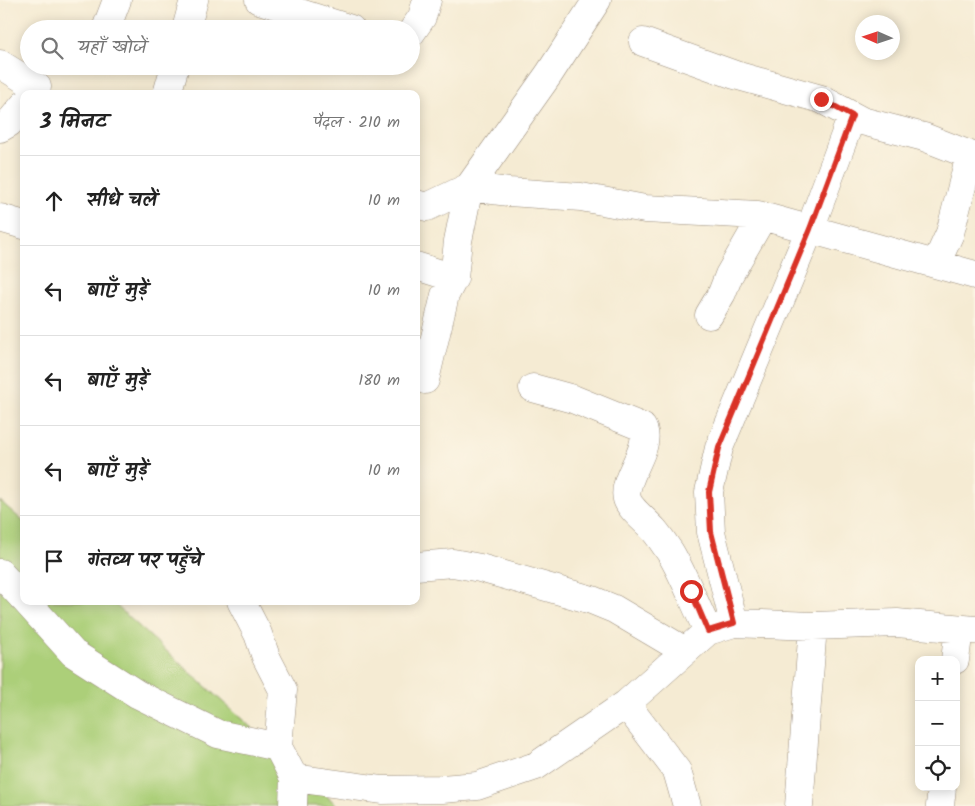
<!DOCTYPE html>
<html lang="hi">
<head>
<meta charset="utf-8">
<style>
	:root { --surface:#fff; --page:#f6f6f6; --text:#222; --muted:#767676; --line:#e0e0e0 }
	body { margin:0; font-family:Kalam,"Playpen Sans Deva",sans-serif; background:var(--page); color:var(--text) }
	.controls { position:absolute; right:15px; bottom:15px; display:grid; overflow:hidden; border-radius:10px; box-shadow:0 2px 12px #0003 }
	.controls button { width:45px; height:45px; display:grid; place-items:center; padding:0; border:0; border-bottom:1px solid var(--line); background:var(--surface); color:var(--text); font:25px sans-serif }
	.compass { position:absolute; left:855px; top:15px; width:45px; height:45px; border-radius:50%; background:var(--surface); box-shadow:0 2px 12px #0003; rotate:273deg }
	.stop { position:absolute; width:15px; height:15px; margin:-11px; border:4px solid #d93025; border-radius:50%; background:#fff }
	.stop.end { background:#d93025; border-color:#fff; box-shadow:0 1px 5px #0008 }
	.list { margin:0; padding:0; list-style:none }
	h2 { display:flex; justify-content:space-between; align-items:center; height:65px; margin:0; padding:0 20px; font-size:21px }
	h2 small { font-size:16px; font-weight:400; color:var(--muted) }
	.list li { display:grid; grid-template-columns:32px 1fr auto; gap:15px; align-items:center; box-sizing:border-box; height:90px; padding:0 20px; border-top:1px solid var(--line) }
	.list b { display:block; font-size:19px; white-space:nowrap }
	.list em { font-size:16px; font-style:normal; color:var(--muted) }
	.icon { flex:none; width:28px; height:28px; fill:none; stroke:currentColor; stroke-width:2; stroke-linecap:round; stroke-linejoin:round }
	.map { position:relative; flex:none; width:975px; height:806px; overflow:hidden }
	.search { position:absolute; background:var(--surface); box-shadow:0 2px 12px #0003; left:20px; top:20px; width:400px; height:55px; display:flex; align-items:center; gap:12px; box-sizing:border-box; padding:0 18px; border-radius:28px; color:var(--muted); font-size:19px }
	.panel { position:absolute; background:var(--surface); box-shadow:0 2px 12px #0003; left:20px; top:90px; width:400px; height:515px; border-radius:10px }
	.map>svg:first-child { display:block }
</style>
</head>
<body>
<div class="map">
<svg width="975" height="806" viewBox="0 0 975 806">
	<rect width="100%" height="100%" fill="#fcf5e5"/>
	<filter id="ink" filterUnits="userSpaceOnUse"><feTurbulence type="fractalNoise" baseFrequency=".02" numOctaves="2"/><feDisplacementMap in="SourceGraphic" scale="10" xChannelSelector="R" yChannelSelector="G"/><feConvolveMatrix kernelMatrix="1 2 1 2 8 2 1 2 1" color-interpolation-filters="sRGB"/></filter>
	<filter id="wash" filterUnits="userSpaceOnUse"><feTurbulence type="fractalNoise" baseFrequency=".0096" numOctaves="4" result="noise"/><feDisplacementMap in="SourceGraphic" scale="20" xChannelSelector="R" yChannelSelector="G"/><feGaussianBlur stdDeviation="1.12" result="paint"/><feColorMatrix in="noise" values="0 0 0 0 0 0 0 0 0 0 0 0 0 0 0 0 0 1.4 0 .05"/><feComposite in="paint" operator="in"/></filter>
	<g filter="url(#wash)">
		<rect width="100%" height="100%" fill="#f5ebd3"/>
		<path fill="#accf79" stroke="#747c4c" d="M0 501 24 522V601H111L338 806H0Z"/>
	</g>
	<g filter="url(#ink)">
		<g fill="none" stroke-linecap="round" stroke-linejoin="round">
			<g stroke="#988a78" stroke-width="29">
				<path id="minor" d="M259 0 351 29
					M106 29 117 0
					M186 29 194 0
					M411 33 422 17 427 0
					M643 42 735 75 821 99 862 121 924 137 975 157
					M0 64 37 87
					M167 94 175 66
					M0 128 9 123 24 105
					M416 204 427 207 469 187 509 192 581 197 645 209 758 215 975 275
					M0 218 24 225
					M936 264 950 233 970 155
					M416 266 454 278
					M709 315 722 293 729 275 763 216
					M425 380 445 295 454 278 458 241 469 187 549 74 597 0
					M533 388 573 399 642 427C654 447 621 478 627 499 630 509 647 522 654 530 660 537 665 545 670 552 685 577 695 605 708 631
					M416 566 453 563 480 568 592 600 614 609 685 651
					M0 573 24 599
					M26 601 73 653 137 694 218 734 278 747 294 778 382 790 442 789 477 786 536 766 626 704 708 631 734 623 813 626 897 623 975 630
					M241 601 258 634 266 657 283 690 278 747
					M734 623 711 532 709 492 719 448 810 229 852 116
					M955 660 959 629
					M626 704 677 771 687 806
					M293 806 294 778
					M799 806 813 626
					M940 806 942 787"/>
			</g>
			<use href="#minor" stroke="#fff" stroke-width="28"/>
		</g>
	</g>
	<g fill="none" stroke-linecap="round" stroke-linejoin="round" filter="url(#ink)">
		<path stroke="#d93025" stroke-width="6" d="M691 591 708 631 734 623 711 532 709 492 719 448 810 229 852 116 821 99"/>
	</g>
</svg>
<div class="controls">
<button>+</button>
<button>−</button>
<button><svg class="icon" aria-label="locate" viewBox="0 0 24 24"><circle cx="12" cy="12" r="6"/><path d="M12 2v4M12 18v4M2 12h4M18 12h4"/></svg></button>
</div>
<svg class="compass" viewBox="-18 -18 36 36"><path d="M0-13l5 13h-10z" fill="#e53935"/><path d="M0 13l5-13h-10z" fill="#767676"/></svg>
<div class="stop" style="left:691px;top:591px"></div>
<div class="stop end" style="left:821px;top:99px"></div>
<div class="search"><svg class="icon" aria-label="search" viewBox="0 0 24 24"><circle cx="10" cy="10" r="6"/><path d="M15 15l6 6"/></svg>यहाँ खोजें</div>
<section class="panel">
<h2>3 मिनट<small>पैदल · 210 m</small></h2>
<ul class="list">
<li><svg class="icon" aria-label="ahead" viewBox="0 0 24 24"><path d="M12 20V5M6 11l6-6 6 6"/></svg><div><b>सीधे चलें</b></div><em>10 m</em></li>
<li><svg class="icon" aria-label="left" viewBox="0 0 24 24"><path d="M17 20v-9H6M10 6l-5 5 5 5"/></svg><div><b>बाएँ मुड़ें</b></div><em>10 m</em></li>
<li><svg class="icon" aria-label="left" viewBox="0 0 24 24"><path d="M17 20v-9H6M10 6l-5 5 5 5"/></svg><div><b>बाएँ मुड़ें</b></div><em>180 m</em></li>
<li><svg class="icon" aria-label="left" viewBox="0 0 24 24"><path d="M17 20v-9H6M10 6l-5 5 5 5"/></svg><div><b>बाएँ मुड़ें</b></div><em>10 m</em></li>
<li><svg class="icon" aria-label="arrive" viewBox="0 0 24 24"><path d="M6 21V4h12l-3 4 3 4H6"/></svg><div><b>गंतव्य पर पहुँचे</b></div></li>
</ul>
</section>
</div>
</body>
</html>
